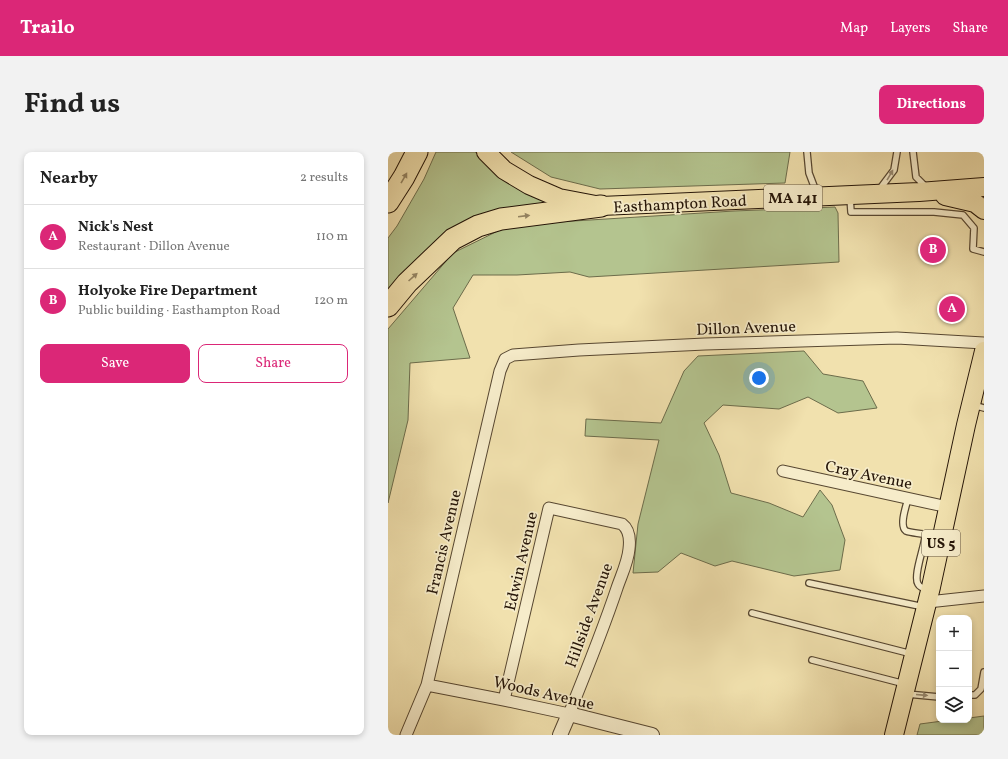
<!DOCTYPE html>
<html lang="en">
<head>
<meta charset="utf-8">
<style>
	:root { --surface:#fff; --page:#f2f2f2; --text:#222; --muted:#767676; --line:#e0e0e0; --accent:#db2777 }
	body { margin:0; font-family:Vollkorn,serif; background:var(--page); color:var(--text) }
	.controls { position:absolute; right:12px; bottom:12px; display:grid; overflow:hidden; border-radius:8px; box-shadow:0 2px 6px #0003 }
	.controls button { width:36px; height:36px; display:grid; place-items:center; padding:0; border:0; border-bottom:1px solid var(--line); background:var(--surface); color:var(--text); font:20px sans-serif }
	.you { position:absolute; left:371px; top:226px; width:14px; height:14px; margin:-10px; border:3px solid #fff; border-radius:50%; background:#1a73e8; box-shadow:0 0 0 6px #1a73e833 }
	.badge { display:grid; place-items:center; width:26px; height:26px; border-radius:50%; background:var(--accent); color:#fff; font-size:13px; font-weight:700 }
	.pin { position:absolute; translate:-50% -50%; border:2px solid #fff; box-shadow:0 1px 4px #0006 }
	.list { margin:0; padding:0; list-style:none }
	h2 { display:flex; justify-content:space-between; align-items:center; height:52px; margin:0; padding:0 16px; font-size:17px }
	h2 small { font-size:13px; font-weight:400; color:var(--muted) }
	.list li { display:grid; grid-template-columns:26px 1fr auto; gap:12px; align-items:center; box-sizing:border-box; height:64px; padding:0 16px; border-top:1px solid var(--line) }
	.list b { display:block; font-size:15px; white-space:nowrap }
	.list p { margin:0; font-size:13px; white-space:nowrap; color:var(--muted) }
	.list em { font-size:13px; font-style:normal; color:var(--muted) }
	.actions { display:flex; gap:8px; padding:12px 16px }
	.actions a { flex:1; padding:9px 0; border:1px solid var(--accent); border-radius:8px; text-align:center; font-size:14px; color:var(--accent) }
	.actions .main { background:var(--accent); color:#fff }
	.icon { flex:none; width:22px; height:22px; fill:none; stroke:currentColor; stroke-width:2; stroke-linecap:round; stroke-linejoin:round }
	.map { position:relative; flex:none; width:596px; height:583px; overflow:hidden; border-radius:8px }
	header { display:flex; align-items:center; gap:24px; box-sizing:border-box; height:56px; padding:0 20px; background:var(--accent); color:#fff }
	header strong { font-size:19px }
	nav { display:flex; gap:22px; margin-inline-start:auto; font-size:14px }
	.intro { display:flex; align-items:center; justify-content:space-between; box-sizing:border-box; height:96px; padding:0 24px }
	h1 { margin:0; font-size:28px }
	.button { padding:10px 18px; border-radius:8px; background:var(--accent); color:#fff; font-size:14px; font-weight:700 }
	main { display:flex; gap:24px; padding:0 24px }
	aside { flex:1; background:var(--surface); border-radius:8px; box-shadow:0 2px 6px #0003 }
	.map>svg:first-child { display:block }
</style>
</head>
<body>
<header>
<strong>Trailo</strong>
<nav><a>Map</a><a>Layers</a><a>Share</a></nav>
</header>
<div class="intro"><h1>Find us</h1><a class="button">Directions</a></div>
<main>
<aside>
<h2>Nearby<small>2 results</small></h2>
<ul class="list">
<li><span class="badge">A</span><div><b>Nick's Nest</b><p>Restaurant · Dillon Avenue</p></div><em>110 m</em></li>
<li><span class="badge">B</span><div><b>Holyoke Fire Department</b><p>Public building · Easthampton Road</p></div><em>120 m</em></li>
</ul>
<div class="actions"><a class="main">Save</a><a>Share</a></div>
</aside>
<div class="map">
<svg width="596" height="583" viewBox="0 0 596 583">
	<rect width="100%" height="100%" fill="#f1e1ae"/>
	<filter id="stains"><feTurbulence type="fractalNoise" baseFrequency=".005" numOctaves="4"/><feColorMatrix values="0 0 0 0 .2 0 0 0 0 .09 0 0 0 0 .02 0 0 0 .5 -.17"/></filter>
	<radialGradient id="worn" r=".72"><stop offset=".6" stop-color="#630" stop-opacity="0"/><stop offset="1" stop-color="#630" stop-opacity=".3"/></radialGradient>
	<path fill="#b4c48f" stroke="#6c6c4b" d="M48 0H87L103 15 181 52 123 55 0 145V86L9 74 36 27Z
		M123 0H402L397 31 212 37 163 25Z
		M447 55 450 61 451 110 201 125 182 120 129 123H85L65 156 82 206 22 211 20 268 0 351V177L65 101 122 73 346 59Z
		M416 199 435 222 475 229 489 256 450 261 420 245 391 257 335 253 316 271 331 303 343 341 381 351 415 365 432 338 444 353 457 388 452 418 406 424 344 409 327 414 293 401 270 420 245 421 250 372 271 288 197 284 198 267 273 271 296 219 310 204Z
		M596 564V583H529L532 572 562 568H581V566Z"/>
	<g fill="none" stroke-linecap="round" stroke-linejoin="round">
		<g stroke="#574731" stroke-width="8">
			<path id="service" d="M419 0 421 21 429 42
				M525 0 528 25 538 35
				M491 38 506 18 509 0
				M462 45 463 60H546L575 63 586 76 585 97 596 100
				M585 253 596 256
				M520 347C518 354 511 374 518 379 523 381 530 381 535 382L537 385C536 396 525 424 530 432 532 436 537 437 541 438
				M421 431 536 455
				M364 461 524 502
				M424 508 517 532
				M519 542 551 545
				M581 543H587L593 537 596 520"/>
		</g>
		<g stroke="#574731" stroke-width="13">
			<path id="minor" d="M395 319 560 355
				M540 450 596 444
				M39 533 116 548 181 562C198 520 215 478 229 436 233 424 240 410 241 397 242 389 242 378 234 372L161 356 116 548
				M18 583 39 533 112 219 117 207 125 203 191 198 317 192 509 186 596 191"/>
		</g>
		<g stroke="#574731" stroke-width="16">
			<path id="tertiary" d="M172 583 181 562 264 583"/>
		</g>
		<g stroke="#241407" stroke-width="20">
			<path id="primary" d="M98 0 116 18 141 33 171 46 213 54 531 40 596 35
				M557 44 587 51 596 58
				M506 583 543 435 578 273 596 199"/>
		</g>
		<g stroke="#241407" stroke-width="23">
			<path id="motorway" d="M0 50 16 25 29 0
				M0 154 19 131 65 87 90 74 113 67 213 54"/>
		</g>
		<use href="#service" stroke="#f6ecca" stroke-width="5.5"/>
		<use href="#minor" stroke="#f6ecca" stroke-width="11"/>
		<use href="#tertiary" stroke="#f6ecca" stroke-width="14"/>
		<use href="#primary" stroke="#f1e1ae" stroke-width="18"/>
		<use href="#motorway" stroke="#f1e1ae" stroke-width="21"/>
	</g>
	<defs><path id="oneway-solid" d="M-6-.8H1V-3.2L6.5 0L1 3.2V.8H-6Z"/></defs>
	<g fill="#988b72">
		<use href="#oneway-solid" transform="translate(502 23) rotate(-60)"/>
		<use href="#oneway-solid" transform="translate(534 543) rotate(5)"/>
	</g>
	<g fill="#958563">
		<use href="#oneway-solid" transform="translate(16 26) rotate(-60)"/>
		<use href="#oneway-solid" transform="translate(136 64) rotate(-7)"/>
		<use href="#oneway-solid" transform="translate(25 125) rotate(-42)"/>
	</g>
	<g text-anchor="middle" stroke-width="3.5" stroke-linejoin="round" paint-order="stroke">
		<g fill="#f6ecca" stroke="#635542" stroke-width="1">
			<rect x="376" y="33" width="58" height="26" rx="3"/>
			<rect x="534" y="378" width="38" height="26" rx="3"/>
		</g>
		<g font-size="15" font-weight="bold" fill="#241407">
			<text x="405" y="51">MA 141</text>
			<text x="553" y="396">US 5</text>
		</g>
		<g font-size="16" fill="#241407" stroke="#f6ecca">
			<text transform="translate(292 51) rotate(-3)" y="6">Easthampton Road</text>
			<text transform="translate(358 175) rotate(-2)" y="6">Dillon Avenue</text>
			<text transform="translate(481 322) rotate(12)" y="6">Cray Avenue</text>
			<text transform="translate(55 390) rotate(-77)" y="6">Francis Avenue</text>
			<text transform="translate(132 409) rotate(-77)" y="6">Edwin Avenue</text>
			<text transform="translate(200 463) rotate(-70)" y="6">Hillside Avenue</text>
			<text transform="translate(156 540) rotate(13)" y="6">Woods Avenue</text>
		</g>
	</g>
	<rect width="100%" height="100%" filter="url(#stains)"/>
	<rect width="100%" height="100%" fill="url(#worn)"/>
</svg>
<div class="controls">
<button>+</button>
<button>−</button>
<button><svg class="icon" aria-label="layers" viewBox="0 0 24 24"><path d="M12 4l9 5-9 5-9-5zM3 14l9 5 9-5"/></svg></button>
</div>
<div class="you"></div>
<div class="pin badge" style="left:564px;top:157px">A</div>
<div class="pin badge" style="left:545px;top:98px">B</div>
</div>
</main>
</body>
</html>
